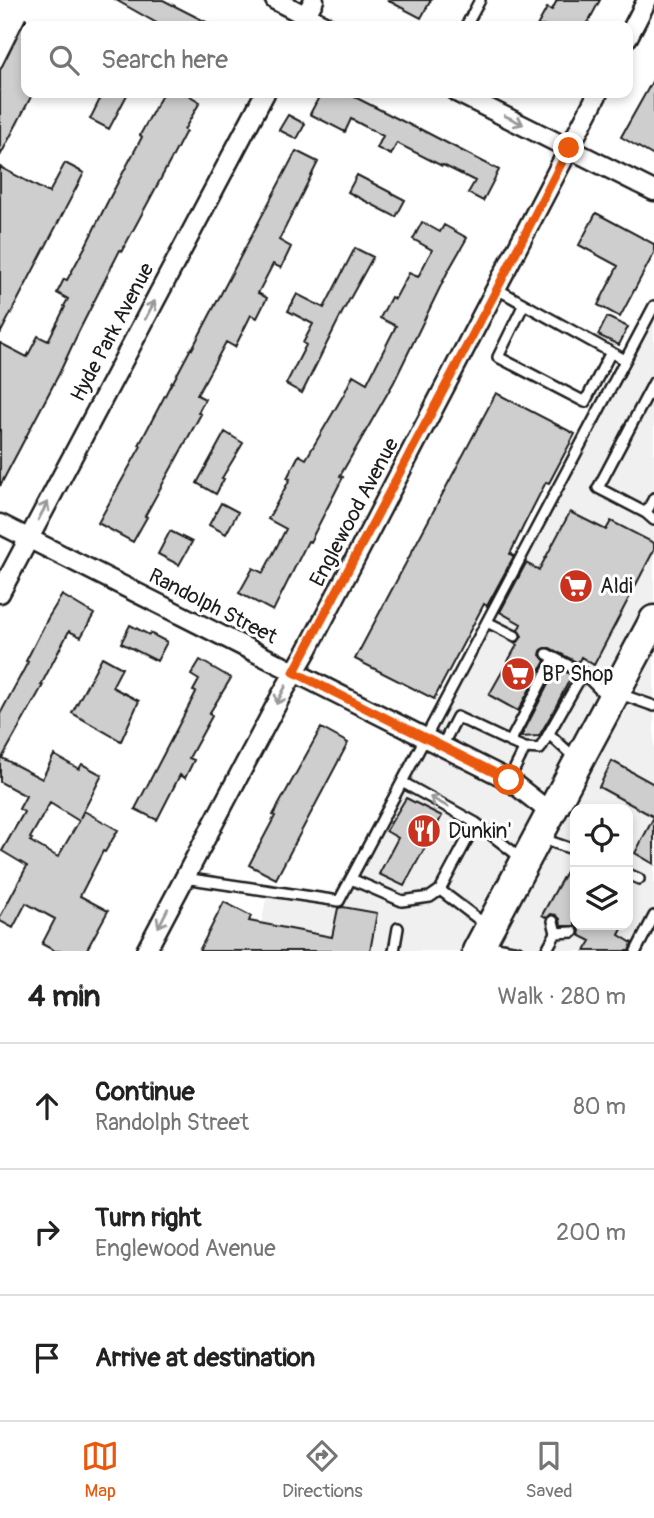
<!DOCTYPE html>
<html lang="en">
<head>
<meta charset="utf-8">
<style>
	:root { --surface:#fff; --page:#f6f6f6; --text:#222; --muted:#767676; --line:#e0e0e0; --accent:#ea580c }
	body { margin:0; font-family:Pangolin,sans-serif; background:var(--page); color:var(--text) }
	.controls { position:absolute; right:21px; bottom:21px; display:grid; overflow:hidden; border-radius:14px; box-shadow:0 4px 10px #0003 }
	.controls button { width:63px; height:63px; display:grid; place-items:center; padding:0; border:0; border-bottom:2px solid var(--line); background:var(--surface); color:var(--text); font:35px sans-serif }
	.stop { position:absolute; width:21px; height:21px; margin:-16px; border:5px solid #ea580c; border-radius:50%; background:#fff }
	.stop.end { background:#ea580c; border-color:#fff; box-shadow:0 2px 7px #0008 }
	.list { margin:0; padding:0; list-style:none }
	h2 { display:flex; justify-content:space-between; align-items:center; height:91px; margin:0; padding:0 28px; font-size:30px }
	h2 small { font-size:23px; font-weight:400; color:var(--muted) }
	.list li { display:grid; grid-template-columns:46px 1fr auto; gap:21px; align-items:center; box-sizing:border-box; height:126px; padding:0 28px; border-top:2px solid var(--line) }
	.list b { display:block; font-size:26px; white-space:nowrap }
	.list p { margin:0; font-size:23px; white-space:nowrap; color:var(--muted) }
	.list em { font-size:23px; font-style:normal; color:var(--muted) }
	.icon { flex:none; width:38px; height:38px; fill:none; stroke:currentColor; stroke-width:2; stroke-linecap:round; stroke-linejoin:round }
	.map { position:relative; flex:none; width:654px; height:951px; overflow:hidden }
	.search { position:absolute; background:var(--surface); box-shadow:0 4px 10px #0003; left:21px; right:21px; top:21px; height:77px; display:flex; align-items:center; gap:18px; box-sizing:border-box; padding:0 24px; border-radius:14px; color:var(--muted); font-size:26px }
	.sheet { height:469px; background:var(--surface) }
	nav { display:flex; justify-content:space-around; align-items:center; box-sizing:border-box; height:98px; border-top:2px solid var(--line); background:var(--surface); font-size:19px; color:var(--muted) }
	nav a { display:grid; justify-items:center; gap:4px }
	nav .on { color:var(--accent) }
	.map>svg:first-child { display:block }
</style>
</head>
<body>
<div class="map">
<svg width="654" height="951" viewBox="0 0 654 951">
	<rect width="100%" height="100%" fill="#fff"/>
	<filter id="ink" filterUnits="userSpaceOnUse"><feTurbulence type="fractalNoise" baseFrequency=".0143" numOctaves="2"/><feDisplacementMap in="SourceGraphic" scale="14" xChannelSelector="R" yChannelSelector="G"/><feConvolveMatrix kernelMatrix="1 2 1 2 8 2 1 2 1" color-interpolation-filters="sRGB"/></filter>
	<g filter="url(#ink)">
		<path fill="#f0f0f0" fill-rule="evenodd" d="M654 313V612L554 798 429 736Z
			M654 624V929L643 951H480ZM575 809H628V925H575Z
			M417 737 551 805 472 951H256L269 884 335 894Z"/>
		<path fill="#cecece" stroke="#1c1c1c" stroke-width="2" fill-rule="evenodd" d="M116 0H163L214 26H162Z
			M387 0H431L421 18Z
			M557 0H600L586 26H537L547 8 552 10Z
			M26 18V93H33L0 156V70Z
			M654 78V156L621 137Z
			M103 93H128L109 129 90 119Z
			M163 93H185L200 102 184 130 186 131 174 154 122 251 120 250 78 333 59 374 0 486V343L27 357 38 336 48 341 65 307 64 306 68 299 57 293 64 279 67 280 85 247 108 201 142 137 140 135Z
			M321 93H347L420 130V129L499 170 483 201 468 193 475 181 443 165 442 166 397 143 391 155 377 148 383 136 351 119 345 132 310 114Z
			M288 115 305 124 297 139 279 130Z
			M296 151 318 162 279 240 291 247 281 268 273 264 258 293 267 298 257 318 251 315 235 347 226 342 197 395 205 399 198 413 201 414 145 516 147 517 133 542 98 523 141 446 139 445 172 382H173L191 348 192 349Z
			M65 163 84 173 0 334V167L49 193Z
			M357 175 405 200 396 217 348 192Z
			M596 213 654 244V253L620 317 598 305 618 266 579 245Z
			M422 222 440 232 444 225 467 238 447 273 394 382 340 476 343 477 310 542 308 541 273 611 239 593 253 568 263 573 286 529 268 519 290 479 287 478 299 455 306 459 344 394 353 375 367 383 396 326 380 318 391 297 395 299 409 273 418 277 432 250 413 239Z
			M355 248 373 257 342 313 302 393 286 384 306 345 303 343 313 324 288 311 297 294 324 308Z
			M607 317 628 327 619 345 598 335Z
			M496 393 575 434 549 483 546 482 524 525 510 554 514 556 487 606 484 604 434 699 355 659Z
			M225 432 243 443 222 478 224 479 216 494 197 483Z
			M221 503 238 512 226 534 209 525Z
			M570 512 606 530 611 521 654 543V550L594 665 581 657 578 663 550 648H544L541 651 540 655 545 661 518 711 489 695 517 645 512 642H518L522 636 518 630 521 624 500 612 526 563 539 570Z
			M170 531 192 542 179 565 158 554Z
			M62 595 94 614 81 637 69 631 41 685H43L2 758 42 779 54 755 79 769 82 764 102 775 80 818 84 811 118 830 105 852 103 851 80 896 108 911 86 951H55L42 944 55 919 26 903 13 928 0 921V917L27 866 2 851 24 812 19 809 26 796 0 782V714L28 662 26 661 48 618ZM50 803 79 821 58 857 30 841 32 839 30 838Z
			M130 625 149 635 150 633 167 642 157 661 121 643Z
			M102 657 122 668 112 687 139 701 121 741 72 713Z
			M200 660 231 678 209 714 212 716 189 758 194 760 185 778 180 775 157 820 135 809 196 692 193 691 199 680 191 675Z
			M557 667 572 675 553 712 539 736 521 737Z
			M321 728 348 743 276 879 249 865 275 816 273 815Z
			M612 761 654 784V817L599 787Z
			M406 798 442 816 404 886 379 874 398 838 386 831Z
			M654 817V864L635 853Z
			M574 857H575V925H624L619 935 632 943 629 951H585L591 941 579 935 580 931 577 926H561L560 919 556 915 551 914 547 918 542 915Z
			M224 902 251 916 249 921 332 937 338 908 343 907 377 913 370 951H199Z"/>
		<g fill="none" stroke-linecap="round" stroke-linejoin="round">
			<g stroke="#1c1c1c" stroke-width="14">
				<path id="lane" d="M466 26 480 0
					M497 289 625 360
					M524 304 498 357 585 402 611 352
					M654 382 598 488 646 513 654 520
					M646 513 654 498
					M487 622 515 636
					M547 654 583 673 607 697
					M620 694 654 706
					M549 734 576 759
					M510 742 525 748 540 749 583 673
					M442 746 457 717 510 742 554 658
					M509 780 525 748
					M402 782 476 823 521 858
					M543 839 575 850
					M628 874 639 879
					M184 878 339 901 654 306
					M351 879 402 901 430 897 440 890 476 823
					M440 890 486 925
					M556 933 573 932
					M486 945 518 951
					M394 951 398 928
					M546 951 556 933 553 921
					M636 951 654 916"/>
			</g>
			<g stroke="#1c1c1c" stroke-width="23">
				<path id="street" d="M275 0 326 26
					M300 26 314 0
					M628 37 647 0
					M458 93 654 191
					M0 524 509 780 551 813
					M0 593 265 93
					M146 951 282 694 308 649 598 93"/>
			</g>
			<g stroke="#1c1c1c" stroke-width="33">
				<path id="primary" d="M477 951 654 620"/>
			</g>
			<use href="#lane" stroke="#fff" stroke-width="9"/>
			<use href="#street" stroke="#fff" stroke-width="18"/>
			<use href="#primary" stroke="#fff" stroke-width="28"/>
		</g>
		<defs><path id="oneway-shaft" d="M-6 0H5M1.5-3L5.5 0L1.5 3" fill="none" stroke-width="1.6" stroke-linecap="round" stroke-linejoin="round" transform="scale(1.75)"/></defs>
		<g stroke="#999">
			<use href="#oneway-shaft" transform="translate(514 120) rotate(26)"/>
			<use href="#oneway-shaft" transform="translate(150 310) rotate(-62)"/>
			<use href="#oneway-shaft" transform="translate(43 511) rotate(-62)"/>
			<use href="#oneway-shaft" transform="translate(281 695) rotate(118)"/>
			<use href="#oneway-shaft" transform="translate(439 802) rotate(-151)"/>
			<use href="#oneway-shaft" transform="translate(163 918) rotate(117)"/>
		</g>
	</g>
	<g fill="none" stroke-linecap="round" stroke-linejoin="round" filter="url(#ink)">
		<path stroke="#ea580c" stroke-width="9" d="M509 780 294 672 497 289 569 148"/>
	</g>
	<defs>
		<g id="supermarket-disc" transform="scale(1.75)"><circle r="9.5" fill="#c8321e" stroke="#fff"/><path d="M-6-5.5h2.5l.6 2H6L4.5 2H-2.5L-4.4-4H-6ZM-1.5 3.2a1.3 1.3 0 1 0 .1 0ZM3 3.2a1.3 1.3 0 1 0 .1 0Z" fill="#fff"/></g>
		<g id="restaurant-disc" transform="scale(1.75)"><circle r="9.5" fill="#c8321e" stroke="#fff"/><path d="M-5-6h1v4h1v-4h1v4h1v-4h1v5L-1.5 .5V6h-2V.5L-5-1ZM5-6V6H3V1.5H1.5Q1.5-4 5-6Z" fill="#fff"/></g>
	</defs>
	<g fill-rule="evenodd">
		<use href="#supermarket-disc" x="576" y="586"/>
		<use href="#supermarket-disc" x="518" y="674"/>
		<use href="#restaurant-disc" x="424" y="831"/>
	</g>
	<g text-anchor="middle" stroke-width="6" stroke-linejoin="round" paint-order="stroke">
		<g font-size="21" fill="#1c1c1c" stroke="#fff">
			<text transform="translate(112 332) rotate(-62)" y="7">Hyde Park Avenue</text>
			<text transform="translate(354 512) rotate(-62)" y="7">Englewood Avenue</text>
			<text transform="translate(213 606) rotate(27)" y="7">Randolph Street</text>
		</g>
		<g font-size="21" fill="#1c1c1c" stroke="#fff" text-anchor="start">
			<text x="600" y="593">Aldi</text>
			<text x="542" y="681">BP Shop</text>
			<text x="448" y="838">Dunkin'</text>
		</g>
	</g>
</svg>
<div class="controls">
<button><svg class="icon" aria-label="locate" viewBox="0 0 24 24"><circle cx="12" cy="12" r="6"/><path d="M12 2v4M12 18v4M2 12h4M18 12h4"/></svg></button>
<button><svg class="icon" aria-label="layers" viewBox="0 0 24 24"><path d="M12 4l9 5-9 5-9-5zM3 14l9 5 9-5"/></svg></button>
</div>
<div class="stop" style="left:509px;top:780px"></div>
<div class="stop end" style="left:569px;top:148px"></div>
<div class="search"><svg class="icon" aria-label="search" viewBox="0 0 24 24"><circle cx="10" cy="10" r="6"/><path d="M15 15l6 6"/></svg>Search here</div>
</div>
<section class="sheet">
<h2>4 min<small>Walk · 280 m</small></h2>
<ul class="list">
<li><svg class="icon" aria-label="ahead" viewBox="0 0 24 24"><path d="M12 20V5M6 11l6-6 6 6"/></svg><div><b>Continue</b><p>Randolph Street</p></div><em>80 m</em></li>
<li><svg class="icon" aria-label="right" viewBox="0 0 24 24"><path d="M7 20v-9h11M14 6l5 5-5 5"/></svg><div><b>Turn right</b><p>Englewood Avenue</p></div><em>200 m</em></li>
<li><svg class="icon" aria-label="arrive" viewBox="0 0 24 24"><path d="M6 21V4h12l-3 4 3 4H6"/></svg><div><b>Arrive at destination</b></div></li>
</ul>
</section>
<nav>
<a class="on"><svg class="icon" aria-label="map" viewBox="0 0 24 24"><path d="M3 6l6-2 6 2 6-2v14l-6 2-6-2-6 2zM9 4v14M15 6v14"/></svg>Map</a>
<a><svg class="icon" aria-label="directions" viewBox="0 0 24 24"><path d="M12 3l9 9-9 9-9-9zM9 14v-3h6M13 9l2 2-2 2"/></svg>Directions</a>
<a><svg class="icon" aria-label="saved" viewBox="0 0 24 24"><path d="M7 4h10v16l-5-4-5 4z"/></svg>Saved</a>
</nav>
</body>
</html>
